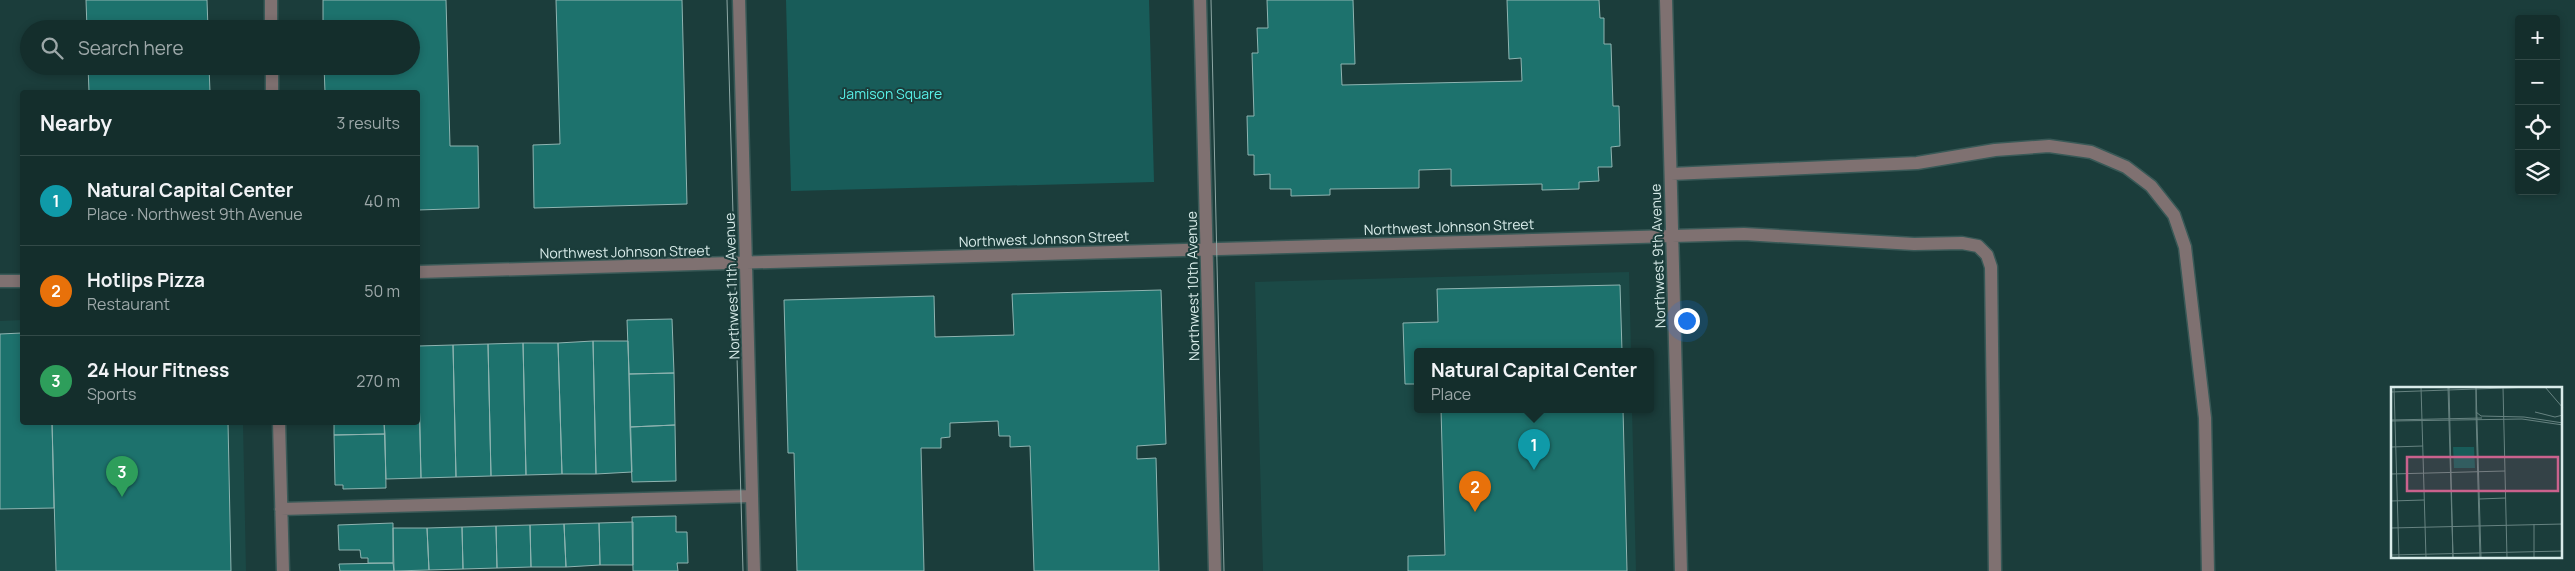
<!DOCTYPE html>
<html lang="en">
<head>
<meta charset="utf-8">
<style>
	:root { --surface:#142e2c; --page:#213a38; --text:#f1f3f6; --muted:#9da8a9; --line:#334a48; --accent:#ea580c }
	body { margin:0; font-family:Manrope,sans-serif; background:var(--page); color:var(--text) }
	.controls { position:absolute; right:15px; top:15px; display:grid; overflow:hidden; border-radius:5px; box-shadow:0 2px 8px #0003 }
	.controls button { width:45px; height:45px; display:grid; place-items:center; padding:0; border:0; border-bottom:1px solid var(--line); background:var(--surface); color:var(--text); font:25px sans-serif }
	.you { position:absolute; left:1686px; top:320px; width:18px; height:18px; margin:-12px; border:4px solid #fff; border-radius:50%; background:#1a73e8; box-shadow:0 0 0 8px #1a73e833 }
	.badge { display:grid; place-items:center; width:32px; height:32px; border-radius:50%; background:var(--accent); color:#fff; font-size:16px; font-weight:700 }
	.pin { position:absolute; translate:-50% -41px; filter:drop-shadow(0 1px 2px #0008) }
	.pin::after { content:''; position:absolute; top:26px; width:18px; height:15px; background:inherit; clip-path:polygon(0 0,100% 0,50% 100%) }
	.popup { position:absolute; left:1414px; top:348px; width:240px; height:65px; box-sizing:border-box; display:grid; place-content:center; border-radius:5px; background:var(--surface); filter:drop-shadow(0 1px 4px #0005); font-size:16px; white-space:nowrap; color:var(--muted) }
	.popup b { font-size:19px; color:var(--text) }
	.popup::after { content:''; position:absolute; left:50%; top:100%; margin-left:-10px; border:10px solid transparent; border-top-color:var(--surface) }
	.list { margin:0; padding:0; list-style:none }
	h2 { display:flex; justify-content:space-between; align-items:center; height:65px; margin:0; padding:0 20px; font-size:21px }
	h2 small { font-size:16px; font-weight:400; color:var(--muted) }
	.list li { display:grid; grid-template-columns:32px 1fr auto; gap:15px; align-items:center; box-sizing:border-box; height:90px; padding:0 20px; border-top:1px solid var(--line) }
	.list b { display:block; font-size:19px; white-space:nowrap }
	.list p { margin:0; font-size:16px; white-space:nowrap; color:var(--muted) }
	.list em { font-size:16px; font-style:normal; color:var(--muted) }
	.icon { flex:none; width:28px; height:28px; fill:none; stroke:currentColor; stroke-width:2; stroke-linecap:round; stroke-linejoin:round }
	.map { position:relative; flex:none; width:2575px; height:571px; overflow:hidden }
	.search { position:absolute; background:var(--surface); box-shadow:0 2px 8px #0003; left:20px; top:20px; width:400px; height:55px; display:flex; align-items:center; gap:12px; box-sizing:border-box; padding:0 18px; border-radius:28px; color:var(--muted); font-size:19px }
	.panel { position:absolute; background:var(--surface); box-shadow:0 2px 8px #0003; left:20px; top:90px; width:400px; height:335px; border-radius:5px }
	.map>svg:first-child { display:block }
</style>
</head>
<body>
<div class="map">
<svg width="2575" height="571" viewBox="0 0 2575 571">
	<rect width="100%" height="100%" fill="#1b3d3b"/>
	<path fill="#1b4946" d="M1629 272 1631 351H1418V409H1632L1636 571H1263L1255 282Z
		M22 320V422L243 423 246 571H0V321Z"/>
	<path fill="#185c59" d="M786 0H1149L1154 182 791 191Z"/>
	<path fill="#1d726d" stroke="#8fb4b1" d="M86 0H207L208 29H87Z
		M323 0H446L450 146H478L479 208 418 210V92H325L324 66H411V29H323Z
		M556 0H682L687 204 534 208 533 145 560 144Z
		M1267 0H1353L1355 64H1341L1342 85 1522 81 1521 58 1509 59 1507 0H1599L1600 18H1604V44H1611L1613 106H1619L1620 146 1611 147 1612 167H1598L1599 181 1579 182V189L1542 190V184L1451 186V169L1419 170V188L1330 189V195L1291 196V189H1270V174L1254 175V155H1248L1247 116H1254L1252 53H1258L1257 28H1268Z
		M88 66H209L210 92H89Z
		M1620 285 1622 351H1418V384H1405L1403 323 1438 322 1437 289Z
		M1161 290 1166 444 1137 446V459L1156 458 1159 571H1034L1030 446 1010 447V436H999L998 421 950 423V437L941 438V448H921L924 571H797L794 453H788L784 300 934 296 935 337 1014 335 1012 294Z
		M672 319 674 373 629 374 627 320Z
		M22 333V422H52L54 508 0 509V334Z
		M593 341H628L632 472 596 474Z
		M593 341 596 474H562L558 343Z
		M523 343H558L562 474 526 475Z
		M523 343 526 475 491 476 488 344Z
		M488 344 491 476 456 477 453 345Z
		M453 345 456 477 421 478 418 346Z
		M418 346 421 478 386 479 384 422H418Z
		M674 373 675 425 630 427 629 374Z
		M1441 409H1623L1627 571H1408V556L1445 555Z
		M52 422H228L231 571H56Z
		M334 422H384L385 434 334 435Z
		M675 425 676 481 632 482 630 427Z
		M385 434 386 488 343 489V485H335L334 435Z
		M676 516V532H687L688 563H677L678 571H633L632 517Z
		M633 522V565H600L599 523Z
		M393 523V563H368V558H361L360 550H339L338 525Z
		M599 523 600 565 566 567 564 524Z
		M564 524 566 567H531L530 525Z
		M530 525 531 567 497 568 496 526Z
		M496 526 497 568 463 569 462 527Z
		M462 527 463 569 429 570 427 528Z
		M393 528H427L429 570 394 571Z
		M393 563 394 571H340L339 564Z"/>
	<g fill="none" stroke-linecap="round" stroke-linejoin="round">
		<g stroke="#395957" stroke-width="15">
			<path id="minor" d="M271 0V29
				M739 0 754 571
				M1200 0 1215 571
				M1666 0 1681 571
				M272 66V92
				M1671 174 1917 163 1995 150 2049 146 2091 152 2126 167 2151 186 2174 215 2185 247 2205 418 2208 571
				M418 272 1672 236 1744 234 1914 244 1962 243 1978 246 1987 255 1991 267 1995 571
				M0 281H22
				M279 422 283 571
				M281 509 752 496"/>
		</g>
		<use href="#minor" stroke="#7f7171" stroke-width="12"/>
		<path stroke="#8ea7a5" stroke-width="1" d="M727 0 743 571
			M1211 0 1224 571"/>
	</g>
	<g text-anchor="middle" stroke-width="4" stroke-linejoin="round" paint-order="stroke">
		<g font-size="14" fill="#58f0e7" stroke="#1b3d3b">
			<text x="891" y="99">Jamison Square</text>
		</g>
		<g font-size="14" fill="#d9ecea" stroke="#1b3d3b">
			<text transform="translate(1449 227) rotate(-2)" y="5">Northwest Johnson Street</text>
			<text transform="translate(1044 239) rotate(-2)" y="5">Northwest Johnson Street</text>
			<text transform="translate(625 252) rotate(-1)" y="5">Northwest Johnson Street</text>
			<text transform="translate(1658 256) rotate(-92)" y="5">Northwest 9th Avenue</text>
			<text transform="translate(732 286) rotate(-92)" y="5">Northwest 11th Avenue</text>
			<text transform="translate(1193 286) rotate(-91)" y="5">Northwest 10th Avenue</text>
		</g>
	</g>
	<g transform="translate(2391 387)">
		<rect width="171" height="171" fill="#1b3d3b"/>
		<path d="M62 60H83L84 81H63Z" fill="#185c59"/>
		<path fill="none" stroke="#678381" stroke-width="1" d="M3 0 8 171M30 0 35 171M57 0 62 171M58 0 62 171M85 0V25L90 29 133 30 172 36M85 0 90 171M112 0 116 171M154 0 172 21M0 5 142 0M85 25 89 171M144 25 164 30 172 28M0 33 91 31M0 34 131 32 172 38M0 60 32 59M0 87 114 84M88 112 115 111M0 114 33 113M143 137V171M0 141 172 137M0 168 172 164"/>
		<path fill="#ca628d" fill-opacity="0.15" stroke="#ca628d" stroke-width="2.5" d="M16 70H167V104H16Z"/>
		<rect width="171" height="171" fill="none" stroke="#d9ecea" stroke-width="2.5"/>
	</g>
</svg>
<div class="controls">
<button>+</button>
<button>−</button>
<button><svg class="icon" aria-label="locate" viewBox="0 0 24 24"><circle cx="12" cy="12" r="6"/><path d="M12 2v4M12 18v4M2 12h4M18 12h4"/></svg></button>
<button><svg class="icon" aria-label="layers" viewBox="0 0 24 24"><path d="M12 4l9 5-9 5-9-5zM3 14l9 5 9-5"/></svg></button>
</div>
<div class="you"></div>
<div class="pin badge" style="left:1534px;top:470px;background:#0f9aa8">1</div>
<div class="popup"><b>Natural Capital Center</b>Place</div>
<div class="pin badge" style="left:1475px;top:512px;background:#e8710a">2</div>
<div class="pin badge" style="left:122px;top:497px;background:#2e9e5b">3</div>
<div class="search"><svg class="icon" aria-label="search" viewBox="0 0 24 24"><circle cx="10" cy="10" r="6"/><path d="M15 15l6 6"/></svg>Search here</div>
<section class="panel">
<h2>Nearby<small>3 results</small></h2>
<ul class="list">
<li><span class="badge" style="background:#0f9aa8">1</span><div><b>Natural Capital Center</b><p>Place · Northwest 9th Avenue</p></div><em>40 m</em></li>
<li><span class="badge" style="background:#e8710a">2</span><div><b>Hotlips Pizza</b><p>Restaurant</p></div><em>50 m</em></li>
<li><span class="badge" style="background:#2e9e5b">3</span><div><b>24 Hour Fitness</b><p>Sports</p></div><em>270 m</em></li>
</ul>
</section>
</div>
</body>
</html>
